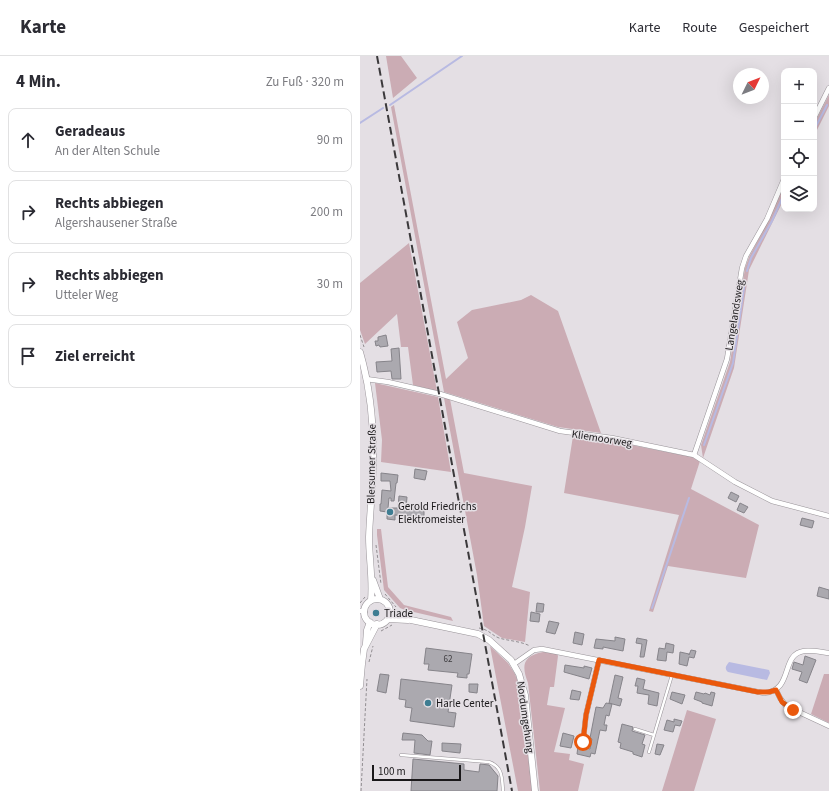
<!DOCTYPE html>
<html lang="de">
<head>
<meta charset="utf-8">
<style>
	:root { --surface:#fff; --page:#f2f2f3; --text:#2b2b33; --muted:#7c7c81; --line:#e1e1e2 }
	body { margin:0; font-family:"Source Sans 3",sans-serif; background:var(--page); color:var(--text) }
	.controls { position:absolute; right:12px; top:12px; display:grid; overflow:hidden; border-radius:8px; box-shadow:0 4px 16px #0002 }
	.controls button { width:36px; height:36px; display:grid; place-items:center; padding:0; border:0; border-bottom:1px solid var(--line); background:var(--surface); color:var(--text); font:20px sans-serif }
	.compass { position:absolute; left:373px; top:12px; width:36px; height:36px; border-radius:50%; background:var(--surface); box-shadow:0 4px 16px #0002; rotate:47deg }
	.scale { position:absolute; left:12px; bottom:10px; width:89px; box-sizing:border-box; padding-left:4px; border:2px solid #1a181a; border-top:0; font-size:11px; line-height:14px; white-space:nowrap; color:#1a181a; -webkit-text-stroke:3px #e4dfe4; paint-order:stroke }
	.stop { position:absolute; width:12px; height:12px; margin:-9px; border:3px solid #ea580c; border-radius:50%; background:#fff }
	.stop.end { background:#ea580c; border-color:#fff; box-shadow:0 1px 4px #0008 }
	.list { margin:0; padding:0; list-style:none }
	h2 { display:flex; justify-content:space-between; align-items:center; height:52px; margin:0; padding:0 16px; font-size:17px }
	h2 small { font-size:13px; font-weight:400; color:var(--muted) }
	.list li { display:grid; grid-template-columns:26px 1fr auto; gap:12px; align-items:center; box-sizing:border-box; height:64px; margin:0 8px 8px; padding:0 8px; border:1px solid var(--line); border-radius:8px }
	.list b { display:block; font-size:15px; white-space:nowrap }
	.list p { margin:0; font-size:13px; white-space:nowrap; color:var(--muted) }
	.list em { font-size:13px; font-style:normal; color:var(--muted) }
	.icon { flex:none; width:22px; height:22px; fill:none; stroke:currentColor; stroke-width:2; stroke-linecap:round; stroke-linejoin:round }
	.map { position:relative; flex:none; width:469px; height:735px; overflow:hidden }
	header { display:flex; align-items:center; gap:24px; box-sizing:border-box; height:56px; padding:0 20px; background:var(--surface); border-bottom:1px solid var(--line) }
	header strong { font-size:19px }
	nav { display:flex; gap:22px; margin-inline-start:auto; font-size:14px }
	main { display:flex }
	aside { flex:1; background:var(--surface) }
	.map>svg:first-child { display:block }
</style>
</head>
<body>
<header>
<strong>Karte</strong>
<nav><a>Karte</a><a>Route</a><a>Gespeichert</a></nav>
</header>
<main>
<aside>
<h2>4 Min.<small>Zu Fuß · 320 m</small></h2>
<ul class="list">
<li><svg class="icon" aria-label="ahead" viewBox="0 0 24 24"><path d="M12 20V5M6 11l6-6 6 6"/></svg><div><b>Geradeaus</b><p>An der Alten Schule</p></div><em>90 m</em></li>
<li><svg class="icon" aria-label="right" viewBox="0 0 24 24"><path d="M7 20v-9h11M14 6l5 5-5 5"/></svg><div><b>Rechts abbiegen</b><p>Algershausener Straße</p></div><em>200 m</em></li>
<li><svg class="icon" aria-label="right" viewBox="0 0 24 24"><path d="M7 20v-9h11M14 6l5 5-5 5"/></svg><div><b>Rechts abbiegen</b><p>Utteler Weg</p></div><em>30 m</em></li>
<li><svg class="icon" aria-label="arrive" viewBox="0 0 24 24"><path d="M6 21V4h12l-3 4 3 4H6"/></svg><div><b>Ziel erreicht</b></div></li>
</ul>
</aside>
<div class="map">
<svg width="469" height="735" viewBox="0 0 469 735">
	<rect width="100%" height="100%" fill="#e4dfe4"/>
	<path fill="#cbacb4" d="M26 0H41L57 22 33 42Z
		M469 39V50L454 80V68Z
		M34 49 86 323 108 302 97 266 112 254 161 244 171 239 198 255 241 377 198 371 84 336 31 51Z
		M424 129V143L389 214 374 312 343 402 341 389 370 306 385 212 389 201 407 167Z
		M49 187 77 335 53 329 48 291H41L37 258 5 288 0 274V227Z
		M15 327 78 341 91 416 21 406 22 384Z
		M84 342 90 343 104 417 172 430 165 471 152 531 170 536 165 586 142 582 124 570 117 519Z
		M213 380 251 385 332 401 340 405 331 433 399 469 386 522 308 510 293 556 289 555 319 459 204 437Z
		M17 473H21L28 531 44 549 91 561 93 565 45 554 40 552 24 534 17 479Z
		M130 590 148 607 155 618 161 634 172 735H158Z
		M183 596 197 597 198 600 194 631H190L187 649 205 652 194 696 210 698 209 704 224 708 218 735H180L168 627C161 609 163 600 183 596Z
		M464 618H469V667L451 658Z
		M327 654 356 663 334 735H302Z"/>
	<path fill="#b8bae2" d="M369 606 409 614 410 617 407 624 368 616C364 612 366 610 369 606Z"/>
	<g fill="none" stroke-linecap="round" stroke-linejoin="round">
		<path stroke="#b8bae2" stroke-width="2" d="M30 49 102 0
			M0 67 23 52
			M454 74 467 49
			M387 215 391 202 412 165 424 138
			M344 389 373 307 385 225
			M292 552 329 442"/>
	</g>
	<path fill="#aba9af" stroke="#86848a" d="M26 279 28 290 20 291 19 289 16 290 15 285H18V281Z
		M39 292 41 323H32L31 315 17 316 16 306 32 305 31 293Z
		M55 413 67 415 65 424 54 422Z
		M21 417 38 419 37 427H36L34 445H31V442H29L28 452H38L39 440 47 441 46 453 64 454V461L35 459V464L27 463V456L20 455V448H21L22 434 31 435 30 425H21Z
		M371 436 379 440 376 446 368 442Z
		M380 447 388 451 384 457 377 454Z
		M442 462 454 465 452 472 440 469Z
		M459 531 469 534V543L457 540Z
		M177 547 184 548 183 556H176Z
		M171 556 180 558 179 566 170 565Z
		M189 565 199 567 195 578 186 576Z
		M215 576 224 578 222 589 213 587Z
		M255 581 265 583 263 595 243 591V593L234 592 236 583 255 585Z
		M277 582 287 584 284 601H280L282 588 276 587Z
		M306 587 314 589 313 597 307 596 306 605 297 604 299 592 305 593Z
		M66 592 112 598 109 618H107V622L97 621 98 617 68 614 69 608H64Z
		M331 594 336 595 334 602 329 601 327 610 319 608 320 596 329 598V599Z
		M445 600 456 604 447 627 439 624 442 616 432 613 434 606 443 609Z
		M205 609 224 612V610L232 612 229 623 204 616Z
		M20 618 29 619 26 637 17 635Z
		M255 619 263 621 258 642 262 643 260 650 249 647Z
		M277 622 285 624 283 633 299 637 297 650 288 648 289 639 277 637 278 630H275Z
		M41 623 92 629 88 656 96 657 94 671 50 665 52 652 45 651 46 644 39 643Z
		M109 628H118L117 637 109 636Z
		M212 634 221 636 219 644 210 643Z
		M312 636 325 639 322 648 310 643Z
		M336 636 344 638 345 637 350 639 351 636 355 637 352 650 342 647V646L334 643Z
		M246 647 252 648 249 660 246 659 244 669H247L246 675 240 674 235 698 231 697 230 701 217 698 218 690 230 693 232 683 230 682 236 651 243 652Z
		M314 663 322 665 320 670 315 669 313 676 304 674 307 664 314 666Z
		M262 668 273 671 272 675 285 679 282 688 285 689 282 701 273 698V696L260 692 261 687 258 686Z
		M43 677 62 679 68 685H72L70 699 54 697 55 684H42Z
		M203 677 214 680 211 692 200 690Z
		M82 687 101 688 100 697 82 695Z
		M297 688 304 689 300 699 295 698Z
		M53 703 104 708V714L119 716 120 708 129 709 138 720 137 735H51Z"/>
	<g fill="none" stroke-linecap="round" stroke-linejoin="round">
		<g stroke="#989398" stroke-width="3.5">
			<path id="lane" d="M275 673 294 679
				M289 696 312 619
				M41 699 129 706C143 711 142 722 143 735"/>
		</g>
		<g stroke="#989398" stroke-width="5.5">
			<path id="street" d="M454 62 469 32
				M6 323 28 326 80 338 200 375 252 382 334 399 375 426 412 445 469 460
				M334 399 367 303 382 212 386 200 407 163 424 123
				M0 555H5
				M154 608 174 594 182 593 404 637C434 635 420 598 444 595 452 594 461 596 469 597
				M416 634 420 642 426 650 469 670
				M223 686 226 659 239 604"/>
		</g>
		<g stroke="#989398" stroke-width="7">
			<path id="secondary" d="M0 296C10 331 14 368 13 405 13 430 10 455 9 481 9 502 13 523 11 544
				M13 524 20 543
				M4 556a13 13 0 1 1 26 0a13 13 0 1 1-26 0Z
				M30 555 51 564 118 578 129 584 151 604 159 618 165 639 175 735
				M28 563 48 564
				M6 587 7 574 10 566
				M0 630 2 608 4 593 17 568"/>
		</g>
		<path stroke="#928e92" stroke-width="1" stroke-dasharray="3 2" stroke-linecap="butt" d="M0 279 4 291
			M16 489 21 528
			M25 538 36 551
			M0 547 5 541
			M119 572C130 574 131 579 139 582 149 585 160 585 170 590
			M21 575 32 569
			M9 606 13 590
			M1 735 7 623"/>
		<use href="#lane" stroke="#fff" stroke-width="2.5"/>
		<use href="#street" stroke="#fff" stroke-width="4.5"/>
		<use href="#secondary" stroke="#fff" stroke-width="6"/>
		<path stroke="#3b393b" stroke-width="2" stroke-dasharray="8 4" stroke-linecap="butt" d="M17 0 152 735"/>
	</g>
	<g fill="none" stroke-linecap="round" stroke-linejoin="round">
		<path stroke="#ea580c" stroke-width="5" d="M223 686 226 659 239 604 398 636H409L416 634 422 646 433 654"/>
	</g>
	<g fill="#3e7d92" stroke="#e4dfe4" stroke-width="1.5">
		<circle cx="30" cy="456" r="4"/>
		<circle cx="16" cy="557" r="4"/>
		<circle cx="68" cy="647" r="4"/>
	</g>
	<g text-anchor="middle" stroke-width="3" stroke-linejoin="round" paint-order="stroke">
		<g font-size="9" fill="#3e3c3f">
			<text x="88" y="606">62</text>
		</g>
		<g font-size="11" fill="#1a181a" stroke="#e4dfe4">
			<text transform="translate(374 259) rotate(-81)" y="4">Langelandsweg</text>
			<text transform="translate(242 382) rotate(9)" y="4">Kliemoorweg</text>
			<text transform="translate(11 408) rotate(-89)" y="4">Blersumer Straße</text>
			<text transform="translate(166 661) rotate(82)" y="4">Nordumgehung</text>
		</g>
		<g font-size="11" fill="#1a181a" stroke="#e4dfe4" text-anchor="start">
			<text x="38" y="454">Gerold Friedrichs<tspan x="38" dy="13">Elektromeister</tspan></text>
			<text x="24" y="561">Triade</text>
			<text x="76" y="651">Harle Center</text>
		</g>
	</g>
</svg>
<div class="controls">
<button>+</button>
<button>−</button>
<button><svg class="icon" aria-label="locate" viewBox="0 0 24 24"><circle cx="12" cy="12" r="6"/><path d="M12 2v4M12 18v4M2 12h4M18 12h4"/></svg></button>
<button><svg class="icon" aria-label="layers" viewBox="0 0 24 24"><path d="M12 4l9 5-9 5-9-5zM3 14l9 5 9-5"/></svg></button>
</div>
<svg class="compass" viewBox="-18 -18 36 36"><path d="M0-13l5 13h-10z" fill="#e53935"/><path d="M0 13l5-13h-10z" fill="#7c7c81"/></svg>
<div class="scale">100 m</div>
<div class="stop" style="left:223px;top:686px"></div>
<div class="stop end" style="left:433px;top:654px"></div>
</div>
</main>
</body>
</html>
